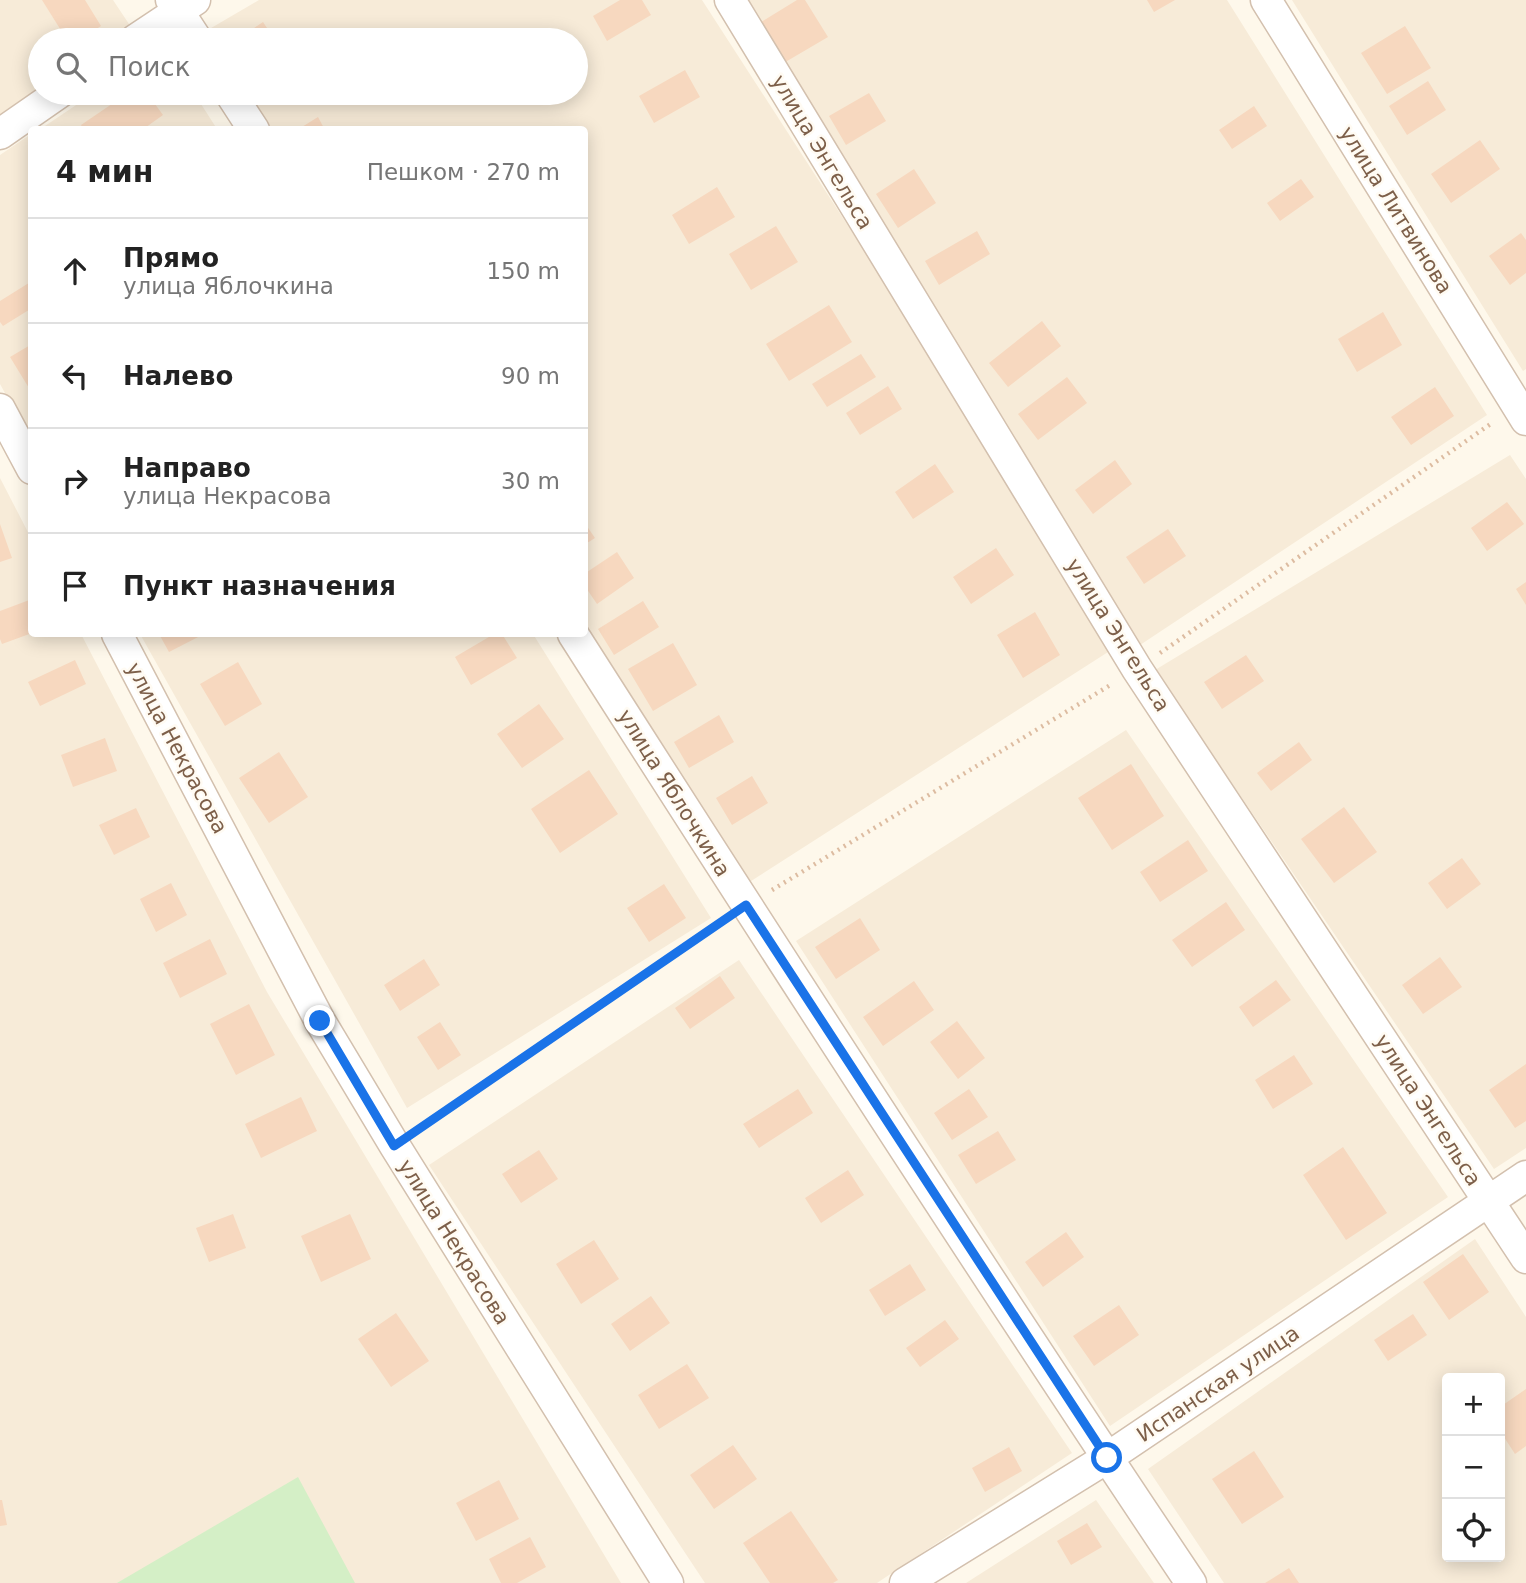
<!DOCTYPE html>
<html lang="ru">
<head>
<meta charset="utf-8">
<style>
	:root { --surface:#fff; --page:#f2f2f2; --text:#222; --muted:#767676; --line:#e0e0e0 }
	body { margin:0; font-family:"DejaVu Sans",sans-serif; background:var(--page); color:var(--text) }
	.controls { position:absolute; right:21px; bottom:21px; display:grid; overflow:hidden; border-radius:7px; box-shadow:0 4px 18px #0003 }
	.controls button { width:63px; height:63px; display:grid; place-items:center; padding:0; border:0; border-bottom:2px solid var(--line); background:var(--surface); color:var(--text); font:35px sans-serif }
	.stop { position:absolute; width:21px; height:21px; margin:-16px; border:5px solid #1a73e8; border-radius:50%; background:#fff }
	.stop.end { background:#1a73e8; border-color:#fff; box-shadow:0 2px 7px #0008 }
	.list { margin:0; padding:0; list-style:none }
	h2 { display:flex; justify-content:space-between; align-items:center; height:91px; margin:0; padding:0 28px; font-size:30px }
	h2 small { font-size:23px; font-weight:400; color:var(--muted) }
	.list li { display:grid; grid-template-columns:46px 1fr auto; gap:21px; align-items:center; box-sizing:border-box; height:105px; padding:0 28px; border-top:2px solid var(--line) }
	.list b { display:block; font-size:26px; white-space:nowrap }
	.list p { margin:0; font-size:23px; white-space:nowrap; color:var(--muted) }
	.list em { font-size:23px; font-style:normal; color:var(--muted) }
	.icon { flex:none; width:38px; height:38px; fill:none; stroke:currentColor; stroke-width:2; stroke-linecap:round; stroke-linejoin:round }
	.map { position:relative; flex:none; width:1526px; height:1583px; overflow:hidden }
	.search { position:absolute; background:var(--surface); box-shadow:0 4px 18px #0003; left:28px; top:28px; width:560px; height:77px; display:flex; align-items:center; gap:18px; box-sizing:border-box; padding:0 24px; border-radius:38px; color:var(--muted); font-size:26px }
	.panel { position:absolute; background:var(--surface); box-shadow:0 4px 18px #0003; left:28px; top:126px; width:560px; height:511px; border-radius:7px }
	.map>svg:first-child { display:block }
</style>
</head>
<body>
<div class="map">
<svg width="1526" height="1583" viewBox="0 0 1526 1583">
	<rect width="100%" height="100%" fill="#fef8eb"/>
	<path fill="#f7ebd8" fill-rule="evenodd" d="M0 0H113L131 27 111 40H40V88L0 116Z
		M259 0H702L1119 645 748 883 585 626 584 130 269 129 245 93H576V40H212L206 31Z
		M738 0H1227L1487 415 1137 647Z
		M1292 0H1526V369L1523 371Z
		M94 93H194L217 129 39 130Z
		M31 134V440L0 384V155Z
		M1510 455 1526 479V1148L1494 1169 1155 670Z
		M0 478 31 538 32 634H81L267 992 621 1583H0Z
		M140 634H533L711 918 407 1108Z
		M1126 730 1448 1197 1110 1426 796 941Z
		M739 960 1072 1453 877 1583H705L429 1165Z
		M1475 1239 1526 1317V1583H1224L1148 1469ZM1447 1378H1500V1557H1447Z
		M1096 1500 1154 1583H966Z"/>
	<path fill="#d4efc6" d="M298 1477 355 1583H117Z"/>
	<path fill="#f7d8bf" d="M42 0H85L101 26 79 40H67Z
		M620 0H642L651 15 607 41 593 16Z
		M797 0H805L828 37 782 64 758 24Z
		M1147 0H1175L1154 12Z
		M263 22 275 40H236Z
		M1405 26 1431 68 1387 94 1361 53Z
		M685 70 700 97 654 123 639 96Z
		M1428 81 1446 110 1407 135 1389 106Z
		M128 93H147L163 115 142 130H84L81 125Z
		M869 93 886 121 846 145 829 116Z
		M1254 106 1267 126 1232 149 1219 130Z
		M318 117 325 130H297Z
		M1480 140 1500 169 1451 203 1431 174Z
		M914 169 936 203 898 228 876 194Z
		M1301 179 1314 197 1280 221 1267 203Z
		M717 187 735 217 689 244 672 215Z
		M776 226 798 262 751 290 729 254Z
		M977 231 990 254 939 285 925 261Z
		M1521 233 1526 240V273L1510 285 1489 256Z
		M32 281V308L3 326 0 322V301Z
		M829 305 852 342 789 381 766 344Z
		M1383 312 1402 345 1357 372 1338 339Z
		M1042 321 1061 346 1008 387 989 363Z
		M32 344V393L10 357Z
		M861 354 876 377 827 407 812 384Z
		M1067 377 1087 403 1038 440 1018 414Z
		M888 386 902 409 860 435 846 413Z
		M1435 387 1454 416 1411 445 1391 417Z
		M1115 460 1132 484 1093 514 1075 490Z
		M935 464 954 492 913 519 895 492Z
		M1507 502 1524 524 1487 551 1471 528Z
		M584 522 595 538 584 545Z
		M0 524 12 558 0 562Z
		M1168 529 1186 556 1144 584 1126 557Z
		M996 548 1014 575 971 604 953 577Z
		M617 552 634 578 597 604 584 585V574Z
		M1526 582V605L1516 589Z
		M32 599V633L2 644 0 639V611Z
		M643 601 659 627 614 655 598 629Z
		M1035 612 1060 655 1023 678 997 635Z
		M159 634H204L169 652Z
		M494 634H502L517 658 471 685 455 657Z
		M673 643 697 685 653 711 628 669Z
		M1246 655 1264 681 1222 709 1204 682Z
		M75 660 86 684 40 706 28 682Z
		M238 662 262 704 225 726 200 684Z
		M539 704 564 739 522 768 497 734Z
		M719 715 734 742 689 768 674 742Z
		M105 738 117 771 73 787 61 755Z
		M1299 742 1312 760 1271 791 1257 773Z
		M279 752 308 797 269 823 239 778Z
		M1131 764 1164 816 1112 850 1078 798Z
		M589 770 618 814 560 853 531 809Z
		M752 776 768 803 732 825 716 798Z
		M1344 807 1377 852 1334 883 1301 839Z
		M136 808 150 837 114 855 99 825Z
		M1188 840 1208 871 1160 902 1140 872Z
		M1462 858 1481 884 1447 909 1428 883Z
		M171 883 187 915 156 932 140 899Z
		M664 884 686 918 649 942 627 908Z
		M1226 902 1245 930 1192 967 1172 940Z
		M860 918 880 950 836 979 815 947Z
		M210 939 227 974 180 998 163 963Z
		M1440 957 1462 987 1423 1014 1402 985Z
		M424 959 440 985 400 1011 384 985Z
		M720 976 735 998 690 1029 675 1008Z
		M1276 980 1291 1000 1253 1027 1239 1007Z
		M914 981 934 1010 883 1046 863 1017Z
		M249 1004 275 1055 236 1075 210 1024Z
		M957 1021 985 1058 958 1079 930 1042Z
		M440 1022 461 1055 438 1070 417 1037Z
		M1294 1055 1313 1084 1273 1109 1255 1080Z
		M1526 1064V1121L1515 1128 1489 1090Z
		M798 1089 813 1113 759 1148 743 1124Z
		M969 1089 988 1117 952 1140 934 1113Z
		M301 1097 317 1131 261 1158 245 1124Z
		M998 1131 1016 1160 976 1184 958 1155Z
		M1343 1147 1387 1213 1346 1240 1303 1175Z
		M539 1150 558 1179 521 1203 502 1174Z
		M848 1170 864 1195 821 1223 805 1198Z
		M233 1214 246 1248 209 1262 196 1228Z
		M350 1214 371 1259 321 1282 301 1236Z
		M1066 1232 1084 1257 1043 1287 1025 1262Z
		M594 1240 619 1279 581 1304 556 1264Z
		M1463 1254 1489 1292 1449 1320 1423 1282Z
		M910 1264 926 1290 885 1316 869 1290Z
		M651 1296 670 1323 630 1351 611 1324Z
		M1119 1305 1139 1335 1094 1366 1073 1336Z
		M396 1313 429 1361 391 1387 358 1339Z
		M1413 1314 1427 1335 1388 1361 1374 1340Z
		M945 1320 959 1339 920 1367 906 1348Z
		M687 1364 709 1398 659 1429 638 1395Z
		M1526 1389V1446L1515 1454 1500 1431V1407Z
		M733 1445 757 1479 714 1509 690 1475Z
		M1009 1447 1022 1471 985 1492 972 1468Z
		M1254 1451 1284 1497 1242 1524 1212 1479Z
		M499 1480 519 1519 476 1541 456 1503Z
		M0 1500H2L7 1525 0 1526Z
		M791 1511 838 1580 833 1583H770L743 1543Z
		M1087 1523 1102 1547 1071 1565 1057 1541Z
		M530 1537 546 1567 517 1583H501L489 1559Z
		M1289 1568 1299 1583H1265Z"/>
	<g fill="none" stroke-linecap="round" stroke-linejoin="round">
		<g stroke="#d3c0ae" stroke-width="33">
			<path id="minor" d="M171 0 197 40
				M730 0 1137 669 1526 1258
				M1266 0 1526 420
				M135 40 195 0
				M230 93 254 130
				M0 134 59 93
				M0 409 32 469
				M117 634 320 1021 395 1146 668 1583
				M573 634C776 952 981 1270 1191 1583
				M905 1583 1107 1458 1526 1176"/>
		</g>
		<path stroke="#ddbca1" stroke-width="4.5" stroke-dasharray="2 5" stroke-linecap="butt" d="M1160 653 1492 423
			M772 890 1112 684
			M418 1130 723 921"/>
		<use href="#minor" stroke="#fff" stroke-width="30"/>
	</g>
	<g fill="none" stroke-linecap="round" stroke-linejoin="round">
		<path stroke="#1a73e8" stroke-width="9" d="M320 1021 394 1146 746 905 1107 1458"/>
	</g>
	<g text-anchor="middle" stroke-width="5" stroke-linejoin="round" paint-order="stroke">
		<g font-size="21" fill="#7d5f49" stroke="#fffbf3">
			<text transform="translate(822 152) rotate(59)" y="7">улица Энгельса</text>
			<text transform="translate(1396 210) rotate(58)" y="7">улица Литвинова</text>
			<text transform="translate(1118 635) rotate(58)" y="7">улица Энгельса</text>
			<text transform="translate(177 748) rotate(62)" y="7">улица Некрасова</text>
			<text transform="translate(674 793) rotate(58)" y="7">улица Яблочкина</text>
			<text transform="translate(1428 1110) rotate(57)" y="7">улица Энгельса</text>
			<text transform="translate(454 1242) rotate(58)" y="7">улица Некрасова</text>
			<text transform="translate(1218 1384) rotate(-34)" y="7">Испанская улица</text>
		</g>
	</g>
</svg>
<div class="controls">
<button>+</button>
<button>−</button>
<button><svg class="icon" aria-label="locate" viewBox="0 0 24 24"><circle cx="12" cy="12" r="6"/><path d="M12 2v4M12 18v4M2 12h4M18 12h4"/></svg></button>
</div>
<div class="stop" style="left:1107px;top:1458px"></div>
<div class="stop end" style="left:320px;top:1021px"></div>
<div class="search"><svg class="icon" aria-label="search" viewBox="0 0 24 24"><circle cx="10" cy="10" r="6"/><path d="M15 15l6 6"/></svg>Поиск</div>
<section class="panel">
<h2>4 мин<small>Пешком · 270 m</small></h2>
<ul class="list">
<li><svg class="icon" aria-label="ahead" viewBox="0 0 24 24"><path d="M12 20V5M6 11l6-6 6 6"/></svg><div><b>Прямо</b><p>улица Яблочкина</p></div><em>150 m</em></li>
<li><svg class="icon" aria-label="left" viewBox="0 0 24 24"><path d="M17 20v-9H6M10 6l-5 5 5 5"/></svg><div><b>Налево</b></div><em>90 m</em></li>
<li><svg class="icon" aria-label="right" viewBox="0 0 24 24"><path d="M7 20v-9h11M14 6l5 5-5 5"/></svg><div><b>Направо</b><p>улица Некрасова</p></div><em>30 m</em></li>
<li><svg class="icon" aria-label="arrive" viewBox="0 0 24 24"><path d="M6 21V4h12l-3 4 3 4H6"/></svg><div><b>Пункт назначения</b></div></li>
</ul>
</section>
</div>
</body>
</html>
